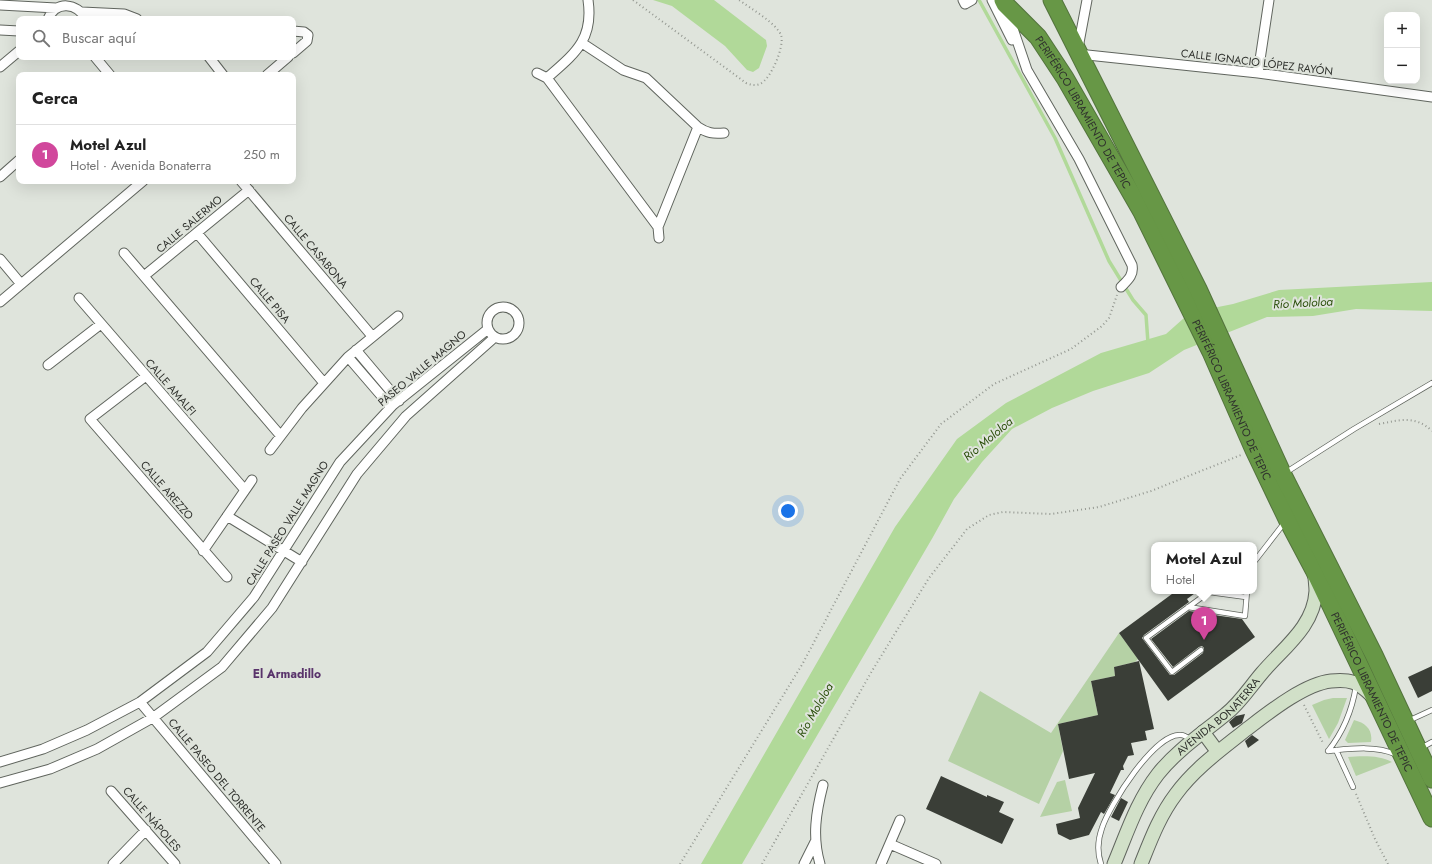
<!DOCTYPE html>
<html lang="es">
<head>
<meta charset="utf-8">
<style>
	:root { --surface:#fff; --page:#f6f6f6; --text:#222; --muted:#767676; --line:#e0e0e0; --accent:#2563eb }
	body { margin:0; font-family:Jost,sans-serif; background:var(--page); color:var(--text) }
	.controls { position:absolute; right:12px; top:12px; display:grid; overflow:hidden; border-radius:8px; box-shadow:0 4px 16px #0002 }
	.controls button { width:36px; height:36px; display:grid; place-items:center; padding:0; border:0; border-bottom:1px solid var(--line); background:var(--surface); color:var(--text); font:20px sans-serif }
	.you { position:absolute; left:788px; top:511px; width:14px; height:14px; margin:-10px; border:3px solid #fff; border-radius:50%; background:#1a73e8; box-shadow:0 0 0 6px #1a73e833 }
	.badge { display:grid; place-items:center; width:26px; height:26px; border-radius:50%; background:var(--accent); color:#fff; font-size:13px; font-weight:700 }
	.pin { position:absolute; translate:-50% -33px; filter:drop-shadow(0 1px 2px #0008) }
	.pin::after { content:''; position:absolute; top:21px; width:14px; height:12px; background:inherit; clip-path:polygon(0 0,100% 0,50% 100%) }
	.popup { position:absolute; left:1151px; top:542px; width:106px; height:52px; box-sizing:border-box; display:grid; place-content:center; border-radius:8px; background:var(--surface); filter:drop-shadow(0 1px 3px #0005); font-size:13px; white-space:nowrap; color:var(--muted) }
	.popup b { font-size:15px; color:var(--text) }
	.popup::after { content:''; position:absolute; left:50%; top:100%; margin-left:-8px; border:8px solid transparent; border-top-color:var(--surface) }
	.list { margin:0; padding:0; list-style:none }
	h2 { display:flex; justify-content:space-between; align-items:center; height:52px; margin:0; padding:0 16px; font-size:17px }
	h2 small { font-size:13px; font-weight:400; color:var(--muted) }
	.list li { display:grid; grid-template-columns:26px 1fr auto; gap:12px; align-items:center; box-sizing:border-box; height:60px; padding:0 16px; border-top:1px solid var(--line) }
	.list b { display:block; font-size:15px; white-space:nowrap }
	.list p { margin:0; font-size:13px; white-space:nowrap; color:var(--muted) }
	.list em { font-size:13px; font-style:normal; color:var(--muted) }
	.icon { flex:none; width:22px; height:22px; fill:none; stroke:currentColor; stroke-width:2; stroke-linecap:round; stroke-linejoin:round }
	.map { position:relative; flex:none; width:1432px; height:864px; overflow:hidden }
	.search { position:absolute; background:var(--surface); box-shadow:0 4px 16px #0002; left:16px; top:16px; width:280px; height:44px; display:flex; align-items:center; gap:10px; box-sizing:border-box; padding:0 14px; border-radius:8px; color:var(--muted); font-size:15px }
	.panel { position:absolute; background:var(--surface); box-shadow:0 4px 16px #0002; left:16px; top:72px; width:280px; height:112px; border-radius:8px }
	.map>svg:first-child { display:block }
</style>
</head>
<body>
<div class="map">
<svg width="1432" height="864" viewBox="0 0 1432 864">
	<rect width="100%" height="100%" fill="#dfe4dc"/>
	<path fill="#b5d1a5" d="M1119 633 1138 659 1135 662 1114 667 1115 676 1091 681 1098 715 1058 724 1063 751 1039 804 948 761 980 691 1051 733Z
		M1333 698H1347L1338 723 1329 739 1312 705 1324 700Z
		M1354 720C1366 723 1373 730 1371 742L1348 743 1345 740Z
		M1348 757C1361 756 1380 755 1392 762L1356 776Z
		M1065 780 1072 811 1040 817 1057 782Z"/>
	<path fill="#b1d999" d="M653 0H714L766 40 767 46 759 68 753 72 747 70 725 46 672 6Z
		M1432 282V311L1356 309 1313 316 1267 317 1184 350 1149 373 1093 391 1052 408 1012 429 982 462 954 499 933 537 742 864H701L895 527 957 439 1006 403 1101 353 1166 334 1184 318 1208 309 1233 304 1279 290Z"/>
	<g fill="none" stroke-linecap="round" stroke-linejoin="round">
		<path stroke="#b1d999" stroke-width="3.5" d="M979 0 1055 138 1109 261 1133 300 1146 315 1148 343"/>
	</g>
	<path fill="#3a3e37" d="M1176 591H1198L1187 599 1189 602 1144 635 1142 638 1170 675H1174L1203 653 1204 648 1202 646 1199 647 1173 667 1151 639 1189 611 1197 612 1205 622 1214 615 1242 619 1255 637 1168 701 1119 633Z
		M1139 661 1154 729 1145 731 1147 740 1131 743 1134 755 1128 756 1123 766 1124 770H1121L1110 793 1115 795 1104 814 1101 812 1089 835 1070 840 1058 834 1056 824 1080 818 1078 808 1095 773 1069 779 1058 724 1098 715 1091 681 1115 676 1114 667Z
		M1432 666V691L1418 698 1408 677Z
		M1245 714 1242 723 1233 728 1229 722 1236 716Z
		M1252 735 1259 740 1248 748 1245 741Z
		M941 776 987 797V795L1004 802 999 812 1014 819 1002 844 926 809Z
		M1121 798 1128 802 1119 821 1111 817Z"/>
	<g fill="none" stroke-linecap="round" stroke-linejoin="round">
		<g stroke="#60655e" stroke-width="6">
			<path id="lane" d="M1285 473 1354 429 1432 383
				M1254 562 1285 522
				M1188 607 1245 616 1247 591
				M1201 650 1172 672 1146 638 1209 592 1246 597
				M1408 721 1432 710
				M1421 748 1432 742
				M1336 750 1353 787
				M1328 751C1344 731 1352 711 1356 686
				M1328 751C1349 749 1375 745 1395 754
				M1101 864C1097 852 1098 839 1102 828 1109 806 1155 732 1181 735 1185 735 1188 738 1192 741"/>
		</g>
		<g stroke="#60655e" stroke-width="11">
			<path id="street" d="M963 0 965 4 972 0
				M992 0 1012 40
				M0 5 56 8
				M1007 11 1027 70 1079 159 1132 265C1134 275 1128 280 1121 287
				M82 12 124 14 137 19
				M48 19C56 0 77 3 86 19
				M0 30 19 31
				M293 31 304 32 308 35 307 41 293 53
				M582 43 623 70 646 78 698 127C707 133 713 134 724 133
				M1078 48 1087 0
				M1078 54 1258 73 1432 97
				M95 57 110 75
				M209 57 223 75
				M0 67 19 51
				M537 73 547 78 658 227 659 238
				M1258 73 1269 0
				M267 75 288 57
				M547 78C574 54 594 40 588 0
				M0 177 19 160
				M241 181 372 336
				M658 227 698 127
				M197 233 324 383
				M124 253 280 435
				M0 259 21 284
				M144 276 249 190
				M79 298 245 490
				M0 302 143 181
				M487 323a16 16 0 1 1 32 0a16 16 0 1 1-32 0Z
				M356 350 399 401
				M348 357 391 407
				M48 365 101 324
				M146 376 90 419 227 577
				M270 450 302 408 348 357 398 316
				M227 516 302 562
				M203 551 252 480
				M140 702 276 864
				M0 762 43 749 87 730 140 702 207 652 254 597 340 462 393 405 488 329
				M0 783 50 769 97 749 154 717 222 667 272 608 357 474 406 416 495 337
				M111 791 175 864
				M890 844 936 864
				M113 864 146 830
				M804 864 815 842
				M820 864C812 837 816 812 823 785
				M881 864 900 820"/>
		</g>
		<g stroke="#60655e" stroke-width="15">
			<g id="secondary">
				<path d="M1203 732 1217 751"/>
				<path id="s1" d="M1114 864C1127 833 1137 801 1158 774 1176 751 1203 733 1226 714 1240 703 1250 687 1262 673 1283 648 1314 627 1316 591 1316 586 1315 581 1315 576"/>
				<path d="M1141 864C1151 839 1160 815 1176 794 1195 768 1222 749 1247 729 1268 713 1304 684 1331 681 1350 679 1358 682 1371 695"/>
			</g>
		</g>
		<g stroke="#53733d" stroke-width="19">
			<g id="highway">
				<path id="s2" d="M1003 0 1005 4 1038 37 1065 78 1142 212 1211 352 1254 450 1287 519 1314 570 1432 818"/>
				<path d="M1052 0 1198 289 1283 475 1374 655 1432 779"/>
			</g>
		</g>
		<path stroke="#949891" stroke-width="2" stroke-dasharray="1 3" stroke-linecap="butt" d="M633 0 746 83C751 85 755 86 760 84 771 79 785 46 781 35 776 23 750 8 739 0
			M1379 424C1400 420 1415 415 1432 431
			M1304 705 1323 743
			M1356 794 1375 839 1388 864
			M680 864 803 663 900 479 941 424 994 384 1071 349 1102 326 1109 318 1117 295
			M762 864 872 671 929 578 967 529 989 515 1003 512 1051 514 1099 507 1151 491 1241 455"/>
		<use href="#lane" stroke="#fff" stroke-width="4.5"/>
		<use href="#street" stroke="#fff" stroke-width="9"/>
		<use href="#secondary" stroke="#d1e0c8" stroke-width="13"/>
		<use href="#highway" stroke="#679746" stroke-width="17"/>
	</g>
	<g text-anchor="middle" stroke-width="4" stroke-linejoin="round" paint-order="stroke">
		<g font-size="11" fill="#2f312d" stroke="#dfe4dc">
			<text transform="translate(1257 62) rotate(7)" y="4">CALLE IGNACIO LÓPEZ RAYÓN</text>
			<text dy="4" stroke="none"><textPath href="#s2" startOffset="139">PERIFÉRICO LIBRAMIENTO DE TEPIC</textPath></text>
			<text transform="translate(189 224) rotate(-40)" y="4">CALLE SALERMO</text>
			<text transform="translate(316 251) rotate(50)" y="4">CALLE CASABONA</text>
			<text transform="translate(270 300) rotate(50)" y="4">CALLE PISA</text>
			<text transform="translate(422 368) rotate(-40)" y="4">PASEO VALLE MAGNO</text>
			<text transform="translate(171 387) rotate(49)" y="4">CALLE AMALFI</text>
			<text dy="4" stroke="none"><textPath href="#s2" startOffset="463">PERIFÉRICO LIBRAMIENTO DE TEPIC</textPath></text>
			<text transform="translate(167 490) rotate(49)" y="4">CALLE AREZZO</text>
			<text transform="translate(287 523) rotate(-58)" y="4">CALLE PASEO VALLE MAGNO</text>
			<text dy="4" stroke="none"><textPath href="#s2" startOffset="787">PERIFÉRICO LIBRAMIENTO DE TEPIC</textPath></text>
			<text dy="4" stroke="none"><textPath href="#s1" startOffset="184">AVENIDA BONATERRA</textPath></text>
			<text transform="translate(217 775) rotate(50)" y="4">CALLE PASEO DEL TORRENTE</text>
			<text transform="translate(152 819) rotate(49)" y="4">CALLE NÁPOLES</text>
		</g>
		<g font-size="12" font-style="italic" fill="#2a4e0a" stroke="#dfe4dc">
			<text transform="translate(1303 303) rotate(-3)" y="4">Río Mololoa</text>
			<text transform="translate(988 439) rotate(-40)" y="4">Río Mololoa</text>
			<text transform="translate(815 710) rotate(-60)" y="4">Río Mololoa</text>
		</g>
		<g font-size="12" font-weight="bold" fill="#59336b" stroke="#dfe4dc">
			<text x="287" y="678">El Armadillo</text>
		</g>
	</g>
</svg>
<div class="controls">
<button>+</button>
<button>−</button>
</div>
<div class="you"></div>
<div class="pin badge" style="left:1204px;top:640px;background:#d1479c">1</div>
<div class="popup"><b>Motel Azul</b>Hotel</div>
<div class="search"><svg class="icon" aria-label="search" viewBox="0 0 24 24"><circle cx="10" cy="10" r="6"/><path d="M15 15l6 6"/></svg>Buscar aquí</div>
<section class="panel">
<h2>Cerca<small></small></h2>
<ul class="list">
<li><span class="badge" style="background:#d1479c">1</span><div><b>Motel Azul</b><p>Hotel · Avenida Bonaterra</p></div><em>250 m</em></li>
</ul>
</section>
</div>
</body>
</html>
